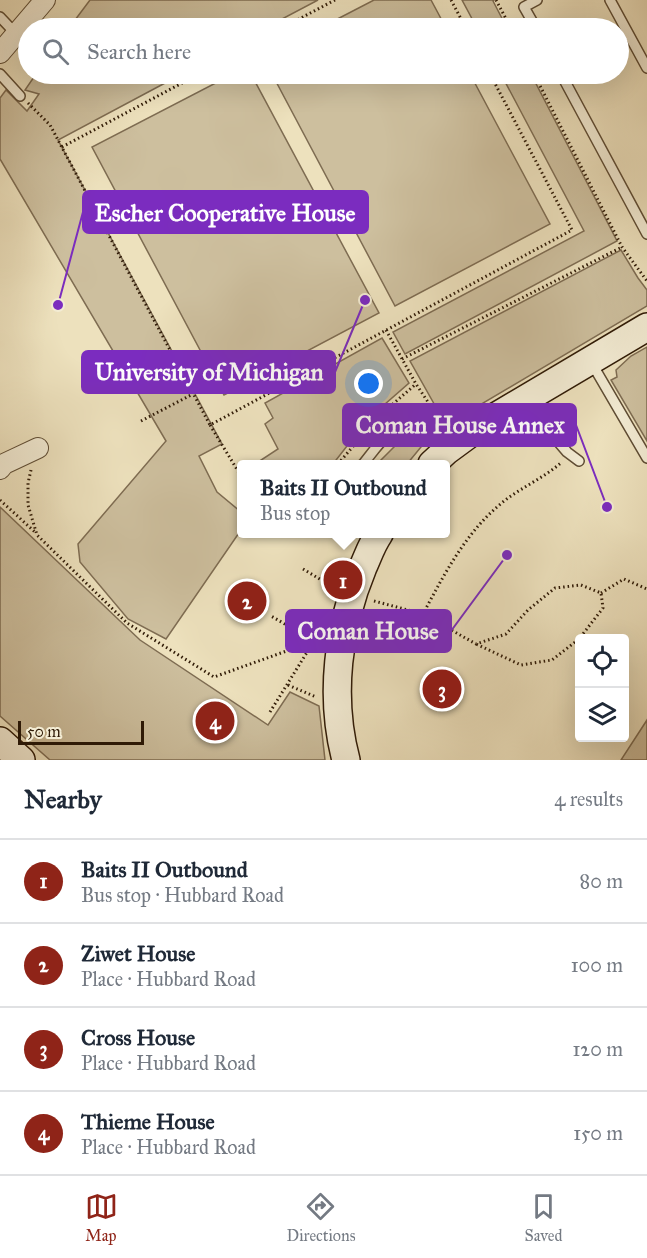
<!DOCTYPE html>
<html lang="en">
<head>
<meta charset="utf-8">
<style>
	:root { --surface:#fff; --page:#f6f6f7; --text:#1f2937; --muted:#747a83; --line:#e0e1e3; --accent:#8f2418 }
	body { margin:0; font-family:"IM FELL Great Primer",serif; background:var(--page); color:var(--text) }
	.controls { position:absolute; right:18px; bottom:18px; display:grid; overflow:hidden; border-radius:6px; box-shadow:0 6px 24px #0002 }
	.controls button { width:54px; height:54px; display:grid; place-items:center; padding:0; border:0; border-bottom:2px solid var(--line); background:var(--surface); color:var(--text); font:30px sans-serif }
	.scale { position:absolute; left:18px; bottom:15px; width:126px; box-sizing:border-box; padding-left:6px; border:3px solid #2f1a06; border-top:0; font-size:16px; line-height:21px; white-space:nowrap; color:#2f1a06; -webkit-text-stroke:4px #f3ecd4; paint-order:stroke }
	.you { position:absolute; left:369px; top:384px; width:21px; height:21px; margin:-15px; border:4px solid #fff; border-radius:50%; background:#1a73e8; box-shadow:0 0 0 9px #1a73e833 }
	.badge { display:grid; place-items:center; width:39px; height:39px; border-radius:50%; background:var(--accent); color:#fff; font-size:20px; font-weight:700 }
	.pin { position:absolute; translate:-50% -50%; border:3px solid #fff; box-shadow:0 2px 6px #0006 }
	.popup { position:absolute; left:237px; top:460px; width:213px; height:78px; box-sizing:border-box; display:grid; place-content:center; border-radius:6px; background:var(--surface); filter:drop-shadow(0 2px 4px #0005); font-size:20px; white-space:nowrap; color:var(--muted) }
	.popup b { font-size:22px; color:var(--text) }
	.popup::after { content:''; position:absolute; left:50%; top:100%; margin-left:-12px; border:12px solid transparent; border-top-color:var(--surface) }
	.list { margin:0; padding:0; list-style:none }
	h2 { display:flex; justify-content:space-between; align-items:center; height:78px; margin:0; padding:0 24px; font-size:26px }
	h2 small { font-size:20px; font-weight:400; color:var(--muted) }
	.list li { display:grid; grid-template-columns:39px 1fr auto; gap:18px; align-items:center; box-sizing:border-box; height:84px; padding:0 24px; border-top:2px solid var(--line) }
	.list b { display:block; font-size:22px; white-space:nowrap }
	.list p { margin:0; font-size:20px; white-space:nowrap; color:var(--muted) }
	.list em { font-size:20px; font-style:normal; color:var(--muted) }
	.icon { flex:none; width:33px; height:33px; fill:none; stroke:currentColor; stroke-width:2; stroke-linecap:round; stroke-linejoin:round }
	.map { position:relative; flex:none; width:647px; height:760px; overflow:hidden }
	.search { position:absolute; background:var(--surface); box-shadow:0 6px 24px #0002; left:18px; right:18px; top:18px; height:66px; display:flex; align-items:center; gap:15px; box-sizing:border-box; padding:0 21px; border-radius:33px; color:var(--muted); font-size:22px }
	.sheet { height:414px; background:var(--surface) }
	nav { display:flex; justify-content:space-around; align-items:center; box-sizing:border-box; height:84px; border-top:2px solid var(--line); background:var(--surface); font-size:16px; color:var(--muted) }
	nav a { display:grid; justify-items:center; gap:3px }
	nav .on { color:var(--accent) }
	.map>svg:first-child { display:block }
</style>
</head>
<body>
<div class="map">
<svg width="647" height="760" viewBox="0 0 647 760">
	<rect width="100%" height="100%" fill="#ede1bd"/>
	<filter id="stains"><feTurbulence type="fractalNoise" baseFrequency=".00333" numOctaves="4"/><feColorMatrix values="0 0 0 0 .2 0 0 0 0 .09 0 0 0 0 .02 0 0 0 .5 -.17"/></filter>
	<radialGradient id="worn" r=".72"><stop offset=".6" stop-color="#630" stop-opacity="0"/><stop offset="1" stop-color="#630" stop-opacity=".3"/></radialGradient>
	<path fill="#cdbf9e" stroke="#7e6c52" stroke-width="1.5" d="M90 0H318L265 28H69Z
		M374 0H431L446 28H320Z
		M462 0H494L493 1 507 28H477Z
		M36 74H182L58 140 222 444 199 456 217 492 241 512V530L166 639 128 619 80 562 78 544 166 441 0 159V98L6 90 27 111 39 94 25 90Z
		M233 74H251L379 313 224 395 92 147Z
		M272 74H470L550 224 395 306Z
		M501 74H531L617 241 405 354 393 332 584 231Z
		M621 250 638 278 647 290V306L446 425 410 361Z
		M382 338 409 383 368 419 333 464H255L278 449 265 424 273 418 265 403Z
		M647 347V441L611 380 617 377 616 370 631 356Z
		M406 435 416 441 421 447 407 464H377Z
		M0 507 140 640 268 725 290 692 319 706 325 760H50L0 716Z
		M647 720V760H621Z"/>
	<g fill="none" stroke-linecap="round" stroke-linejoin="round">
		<g stroke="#5e4c34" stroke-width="12">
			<path id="lane" d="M610 0 647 68
				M0 17 16 34
				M536 28 524 7 537 0
				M0 74 20 96
				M561 74 647 234
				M591 362 647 458
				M555 438 567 452 579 461
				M363 464C374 451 394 419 413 425 423 429 434 444 442 451"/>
		</g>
		<g stroke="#5e4c34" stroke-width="22">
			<path id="street" d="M0 53 45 0
				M0 469 4 464 38 448"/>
		</g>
		<g stroke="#2f1a06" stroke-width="30">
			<path id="secondary" d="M432 464 446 451 480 426 647 327
				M0 741 21 760
				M346 760C329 696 338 627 363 567 368 556 372 544 379 534"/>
		</g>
		<path stroke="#2f1a06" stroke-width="3" stroke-dasharray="1.5 3" stroke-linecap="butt" d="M451 0 466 28
			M496 0 511 28
			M282 28 335 0
			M534 74 622 247 647 281
			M28 103 50 125 210 425 572 230 490 74
			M62 147 199 74
			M386 330 416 384 444 426
			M402 359 622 247
			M141 421 193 394
			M210 425 241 476
			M338 464 379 416 416 384
			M31 470 28 483V505L37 535 127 623 214 677 320 639
			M0 500 36 533
			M303 569 333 587
			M601 593 624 579 647 589
			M374 601 423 614C446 571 468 528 508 498 525 486 546 476 562 462
			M364 641 393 634 423 614 476 644 506 634 528 610 555 588 581 585 601 593 603 608 579 639 552 660 521 665 476 644
			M288 685 316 697
			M270 712 314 641 271 616"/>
		<use href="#lane" stroke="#f3ecd4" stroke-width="9"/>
		<use href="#street" stroke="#f3ecd4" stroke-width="20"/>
		<use href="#secondary" stroke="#f3ecd4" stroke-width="27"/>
	</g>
	<path fill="none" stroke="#7b2cbf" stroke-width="2" d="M58 305L83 212M365 300L335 372M607 507L576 425M507 555L451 631"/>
	<g fill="#7b2cbf" stroke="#f3ecd4" stroke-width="2">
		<circle cx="58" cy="305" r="6"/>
		<circle cx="365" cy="300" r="6"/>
		<circle cx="607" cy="507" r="6"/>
		<circle cx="507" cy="555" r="6"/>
	</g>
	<g fill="#7b2cbf" stroke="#7b2cbf" stroke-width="2">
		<rect x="83" y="191" width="285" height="42" rx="6"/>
		<rect x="82" y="351" width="253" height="42" rx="6"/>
		<rect x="343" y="404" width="233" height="42" rx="6"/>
		<rect x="286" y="610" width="165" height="42" rx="6"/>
	</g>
	<g font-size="24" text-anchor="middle" font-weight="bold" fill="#fff">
		<text x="225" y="221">Escher Cooperative House</text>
		<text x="209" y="380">University of Michigan</text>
		<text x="460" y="433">Coman House Annex</text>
		<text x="368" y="639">Coman House</text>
	</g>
	<rect width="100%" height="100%" filter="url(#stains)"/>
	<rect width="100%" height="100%" fill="url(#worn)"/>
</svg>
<div class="controls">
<button><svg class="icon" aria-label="locate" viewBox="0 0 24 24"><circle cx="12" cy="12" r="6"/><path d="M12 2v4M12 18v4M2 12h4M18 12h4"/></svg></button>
<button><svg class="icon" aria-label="layers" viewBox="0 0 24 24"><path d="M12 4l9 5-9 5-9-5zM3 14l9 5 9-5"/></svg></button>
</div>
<div class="scale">50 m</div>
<div class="you"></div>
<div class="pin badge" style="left:343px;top:580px">1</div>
<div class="popup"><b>Baits II Outbound</b>Bus stop</div>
<div class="pin badge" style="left:247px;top:601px">2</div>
<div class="pin badge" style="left:442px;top:689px">3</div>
<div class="pin badge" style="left:215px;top:721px">4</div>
<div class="search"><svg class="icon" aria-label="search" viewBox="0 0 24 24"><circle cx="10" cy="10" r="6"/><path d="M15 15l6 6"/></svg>Search here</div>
</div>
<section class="sheet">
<h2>Nearby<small>4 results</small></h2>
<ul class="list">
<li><span class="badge">1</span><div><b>Baits II Outbound</b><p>Bus stop · Hubbard Road</p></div><em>80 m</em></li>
<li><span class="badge">2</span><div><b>Ziwet House</b><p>Place · Hubbard Road</p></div><em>100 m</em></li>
<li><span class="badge">3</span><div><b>Cross House</b><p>Place · Hubbard Road</p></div><em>120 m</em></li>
<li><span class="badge">4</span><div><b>Thieme House</b><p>Place · Hubbard Road</p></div><em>150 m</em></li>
</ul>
</section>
<nav>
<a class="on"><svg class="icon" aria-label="map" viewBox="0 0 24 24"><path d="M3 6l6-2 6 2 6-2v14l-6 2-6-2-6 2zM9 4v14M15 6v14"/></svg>Map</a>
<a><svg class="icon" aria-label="directions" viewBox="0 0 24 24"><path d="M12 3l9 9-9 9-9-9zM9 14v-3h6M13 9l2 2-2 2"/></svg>Directions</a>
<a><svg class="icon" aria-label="saved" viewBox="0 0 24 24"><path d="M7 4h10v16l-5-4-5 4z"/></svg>Saved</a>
</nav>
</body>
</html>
